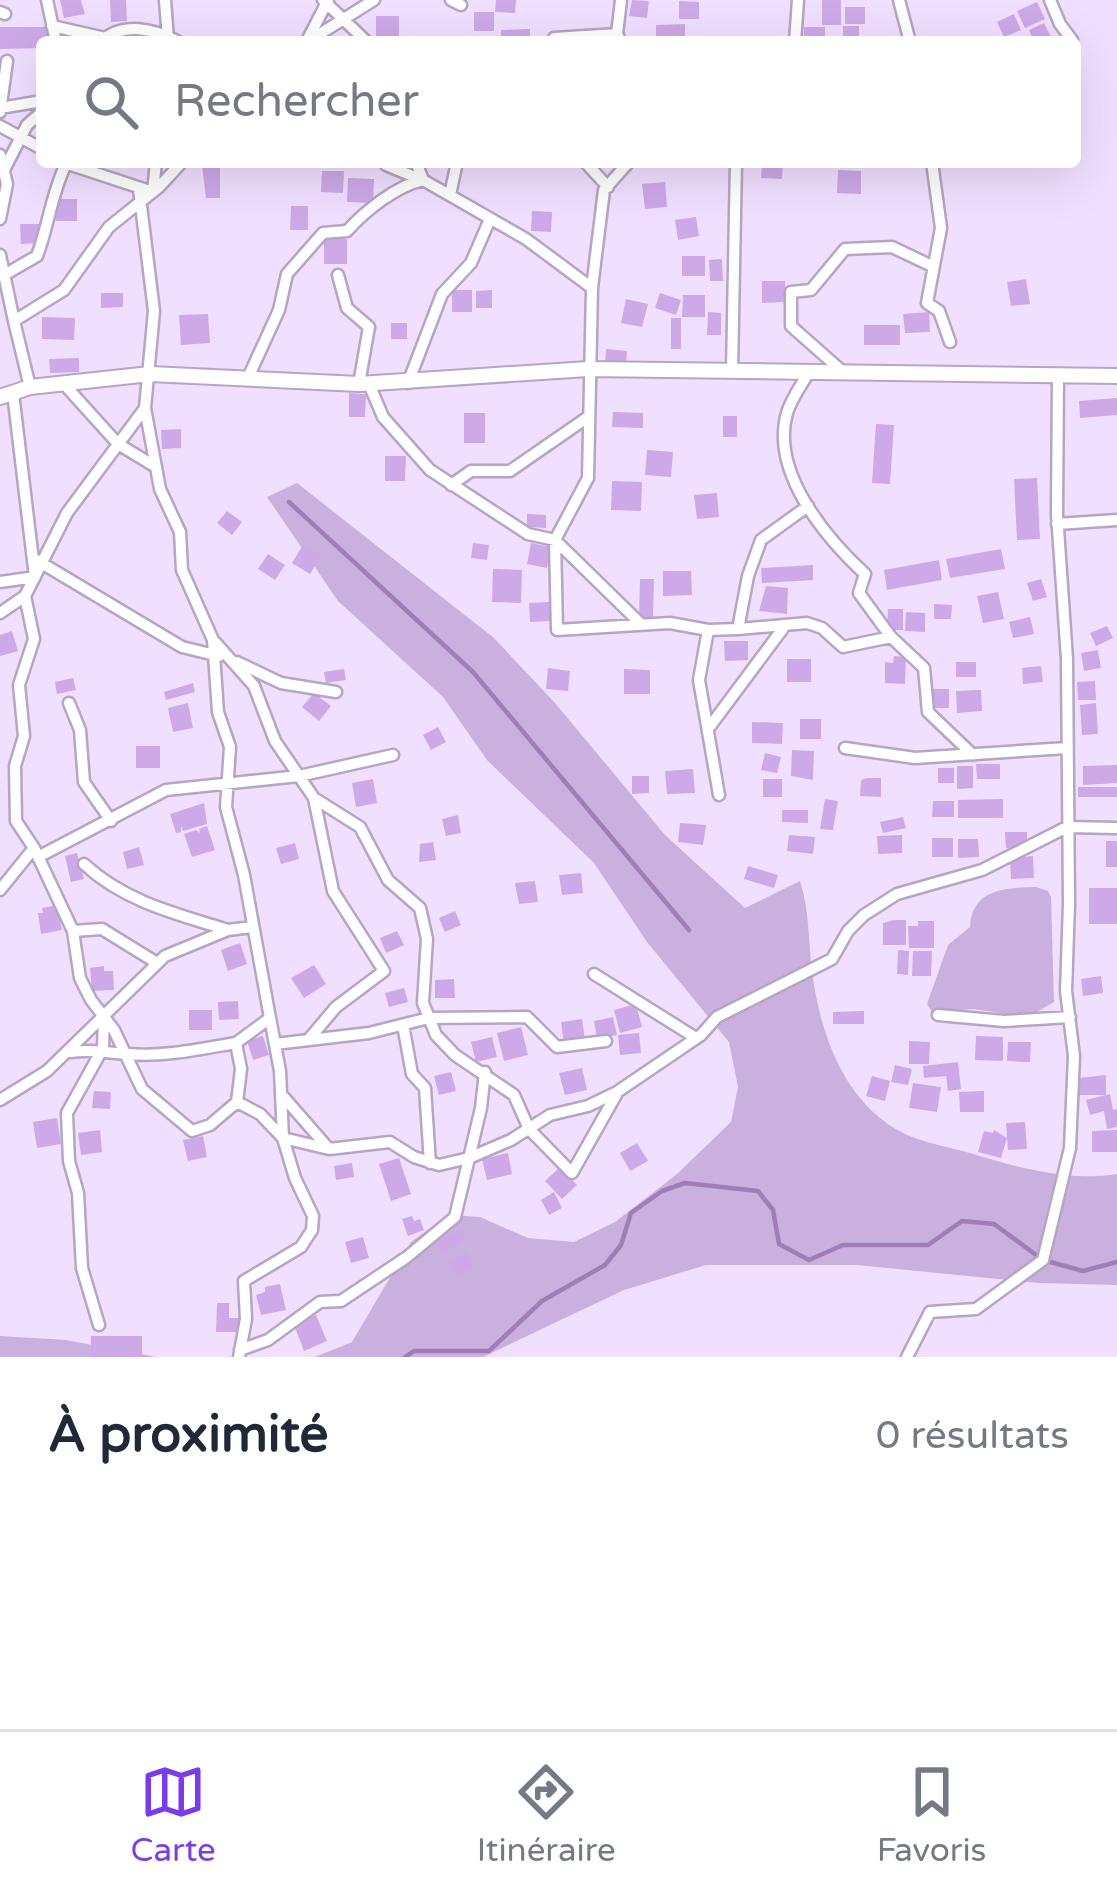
<!DOCTYPE html>
<html lang="fr">
<head>
<meta charset="utf-8">
<style>
	:root { --surface:#fff; --page:#f6f6f7; --text:#1f2937; --muted:#747a83; --line:#e0e1e3; --accent:#7c3aed }
	body { margin:0; font-family:"Varela Round",sans-serif; background:var(--page); color:var(--text) }
	.list { margin:0; padding:0; list-style:none }
	h2 { display:flex; justify-content:space-between; align-items:center; height:156px; margin:0; padding:0 48px; font-size:51px }
	h2 small { font-size:39px; font-weight:400; color:var(--muted) }
	.icon { flex:none; width:66px; height:66px; fill:none; stroke:currentColor; stroke-width:2; stroke-linecap:round; stroke-linejoin:round }
	.map { position:relative; flex:none; width:1117px; height:1357px; overflow:hidden }
	.search { position:absolute; background:var(--surface); box-shadow:0 12px 48px #0002; left:36px; right:36px; top:36px; height:132px; display:flex; align-items:center; gap:30px; box-sizing:border-box; padding:0 42px; border-radius:12px; color:var(--muted); font-size:45px }
	.sheet { height:372px; background:var(--surface) }
	nav { display:flex; justify-content:space-around; align-items:center; box-sizing:border-box; height:168px; border-top:3px solid var(--line); background:var(--surface); font-size:33px; color:var(--muted) }
	nav a { display:grid; justify-items:center; gap:6px }
	nav .on { color:var(--accent) }
	.map>svg:first-child { display:block }
</style>
</head>
<body>
<div class="map">
<svg width="1117" height="1357" viewBox="0 0 1117 1357">
	<rect width="100%" height="100%" fill="#f1dfff"/>
	<path fill="#cab0de" d="M297 483 494 638 555 703 665 835 745 908 800 881C810 912 808 940 812 971 820 1033 844 1103 903 1133 923 1143 951 1147 973 1154 1020 1168 1069 1182 1117 1174V1285L1038 1283 857 1265H706L624 1290 483 1357H315L352 1342 411 1242 448 1215 480 1217 528 1238 574 1242 615 1222 677 1174 731 1122 738 1087 729 1042 647 942 594 863 487 760 443 697 338 601 267 497Z
		M1036 887 1048 891 1051 897 1054 1002 1028 1017 973 1009 932 1012 927 1004 948 945 970 927C972 889 1005 888 1036 887Z
		M0 1336 66 1340 156 1357H0Z"/>
	<g fill="none" stroke-linecap="round" stroke-linejoin="round">
		<path stroke="#a07db9" stroke-width="4.5" d="M289 502 473 672 689 930
			M405 1357 414 1351H489L542 1301 605 1265 621 1245 631 1213 662 1191 685 1183 758 1191 773 1210 779 1244 809 1260 843 1245H928L962 1221 994 1224 1043 1260 1083 1271 1117 1262"/>
	</g>
	<path fill="#cda9e8" d="M60 0H81L85 14 64 18Z
		M110 0H126L127 21 111 22Z
		M496 0H516L515 13 495 12Z
		M632 0 649 1 647 18 629 16Z
		M822 0H841V25H822Z
		M679 1 699 2V19H679Z
		M1037 2 1045 19 1025 28 1017 11Z
		M845 7H865V24H845Z
		M474 12H494V31H474Z
		M1014 14 1021 30 1004 37 997 22Z
		M376 16H399V39H376Z
		M1044 23 1051 37 1034 42 1029 30Z
		M685 24V42H656V25Z
		M843 26H859V37H871V42H843Z
		M0 27H47L48 42H42V48L0 49Z
		M804 27H825V42H804Z
		M530 29V42H501V30Z
		M762 162H783L782 179 761 178Z
		M220 164V198H206L202 165Z
		M838 170 861 171V194L837 193Z
		M322 171H344L343 193 321 192Z
		M348 178 374 179 373 203 347 202Z
		M665 182 667 207 645 209 642 184Z
		M56 199H77V221H56Z
		M291 206H308V230H290Z
		M532 211 552 212 551 232 531 231Z
		M696 217 699 236 678 240 675 220Z
		M20 224H39V243L21 244Z
		M324 239H347V264H324Z
		M682 256H705V276H682Z
		M722 259 723 281H710L709 260Z
		M1026 279 1030 304 1011 306 1007 282Z
		M762 281H785L786 302 762 303Z
		M452 290H472V312H452Z
		M492 290V308H476V291Z
		M101 293H123V307L101 308Z
		M660 293 681 300 676 315 655 308Z
		M683 295H705V317H682Z
		M626 299 648 304 642 327 621 323Z
		M708 312 721 313V335H707Z
		M929 312 930 332 905 333 903 314Z
		M208 314 210 343 181 345 179 315Z
		M42 317 75 318 74 340 42 339Z
		M671 318H681V349H671Z
		M391 323H407V339H391Z
		M864 325H900V345H864Z
		M606 349 627 351 626 365 605 363Z
		M79 358V372L50 373 49 359Z
		M349 393 366 394 365 417H349Z
		M1117 398V415L1080 418 1079 401Z
		M613 412 643 413V428L612 427Z
		M464 413H485V443H464Z
		M723 416H737V437H723Z
		M876 424 894 425 890 484 872 483Z
		M181 429V448L162 449 161 430Z
		M647 450 673 452 671 477 645 475Z
		M385 456H406L405 481H385Z
		M1037 478 1040 539 1017 540 1014 479Z
		M612 481 642 482 641 511 611 510Z
		M717 493 719 517 697 519 694 495Z
		M227 511 242 522 232 535 217 523Z
		M527 514 546 515V528L527 527Z
		M473 543 489 545 487 560 471 558Z
		M531 543 551 547 547 568 527 564Z
		M303 545 321 556 310 574 292 563Z
		M1001 549 1005 569 950 578 946 559Z
		M268 554 285 565 275 580 258 569Z
		M939 560 942 580 887 590 884 570Z
		M813 565V580L762 583 761 568Z
		M493 569 522 570 521 603 492 602Z
		M663 571H691L692 595 663 596Z
		M640 579H654L653 619H639Z
		M1041 579 1047 597 1033 601 1027 583Z
		M766 586 788 588 787 614 759 611Z
		M998 592 1004 619 983 623 977 596Z
		M549 602 550 621 530 622 529 603Z
		M934 604 952 605 951 619H934Z
		M888 609H903V630H887Z
		M906 612 925 613V632L905 631Z
		M1030 617 1034 634 1013 638 1009 622Z
		M1107 626 1113 638 1096 646 1090 633Z
		M12 631 18 651 0 656V635Z
		M724 641H748V660L725 661Z
		M1098 650 1101 668 1084 671 1081 653Z
		M894 656 906 657 905 684 885 683V662L893 663Z
		M787 659H811V682H787Z
		M956 662H976V677H956Z
		M1041 666 1043 682 1023 684 1022 668Z
		M548 668 570 671 568 691 546 689Z
		M344 669 346 680 326 683 324 672Z
		M624 669 650 670V694H624Z
		M73 678 76 690 57 694 55 682Z
		M1095 681 1096 700H1078L1077 682Z
		M193 683 195 692 166 700 164 692Z
		M929 689H949V708H929Z
		M981 690 982 711 957 713 956 691Z
		M314 693 331 706 319 721 302 707Z
		M188 703 193 728 173 732 168 708Z
		M1096 703 1098 734 1082 735 1080 705Z
		M800 719H821V739H800Z
		M752 722 783 723 782 744 752 743Z
		M438 727 446 742 431 750 423 735Z
		M136 746H160V768H136Z
		M792 750 814 751 813 780 791 776Z
		M765 753 781 757 777 773 761 770Z
		M976 764H1000V779H977Z
		M1117 765V783L1083 785V766Z
		M957 766H973V788L957 789Z
		M938 768H954V783H938Z
		M693 769 695 793 667 794 665 771Z
		M632 776H649V793L632 794Z
		M867 778H881V797L860 796 861 780Z
		M373 779 377 803 356 807 352 783Z
		M763 779H782V797H763Z
		M1078 787H1117V797H1078Z
		M825 799 838 801 833 830 820 829Z
		M1003 799V818H958V800Z
		M933 801H954V817H932Z
		M204 803 207 824 183 831 181 826V832L176 833 170 814Z
		M782 810H808V823L782 822Z
		M458 815 461 833 446 836 442 819Z
		M903 817 906 828 883 833 880 822Z
		M680 823 706 825 703 845 678 842Z
		M207 826 215 850 192 857 184 834 196 830 200 833 199 829Z
		M1005 832H1027V847L1006 848Z
		M789 835 815 837 813 854 787 851Z
		M902 835V853L878 854 877 836Z
		M932 838H953V857H932Z
		M958 839H978L979 857 958 858Z
		M1106 841H1117V867H1106Z
		M433 842 436 860 419 862 420 844Z
		M295 843 299 859 281 864 276 848Z
		M139 847 144 865 127 869 123 852Z
		M77 853 84 879 71 882 65 856Z
		M1033 856 1034 878 1011 879 1010 858Z
		M748 866 778 875 774 888 744 879Z
		M581 873 583 893 562 895 559 875Z
		M535 881 538 902 519 904 515 883Z
		M1089 888H1117V924H1089Z
		M57 905 62 930 41 934 38 913H43L42 908Z
		M455 911 461 925 445 932 439 918Z
		M894 920H906V945H883V923Z
		M918 921H934V948H909L908 926H918Z
		M397 931 404 945 386 953 380 938Z
		M240 943 247 964 228 971 221 950Z
		M898 950 909 951 908 975 897 974Z
		M913 951H932L931 976H912Z
		M314 965 326 984 304 998 291 978Z
		M104 966V971H113L114 990 92 991 90 968Z
		M1101 976 1103 993 1083 996 1081 979Z
		M454 979 455 998H435V980Z
		M404 988 408 1002 389 1007 385 993Z
		M238 1001 239 1019 219 1020 218 1002Z
		M636 1004 642 1027 620 1033 614 1010Z
		M189 1010H212V1030H189Z
		M864 1011V1024H833V1012Z
		M613 1017 617 1035 597 1039 594 1021Z
		M582 1019 585 1040 564 1043 561 1022Z
		M521 1027 528 1055 504 1061 497 1033Z
		M639 1033 641 1053 620 1055 618 1035Z
		M263 1036 269 1055 253 1060 247 1041Z
		M976 1036 1003 1037V1061L975 1060Z
		M492 1037 497 1057 476 1062 471 1042Z
		M909 1041 930 1042 929 1064H909Z
		M1008 1042H1031L1030 1062 1007 1061Z
		M958 1062 961 1089 948 1091 946 1076 924 1078 923 1066Z
		M895 1065 912 1069 908 1085 891 1082Z
		M582 1068 587 1090 565 1095 559 1073Z
		M451 1072 456 1091 439 1095 434 1076Z
		M1106 1075V1095H1079V1078Z
		M872 1076 890 1081 885 1101 866 1096Z
		M913 1083 941 1087 937 1112 909 1108Z
		M94 1091 111 1092 110 1109 92 1108Z
		M984 1091V1112H960L959 1092Z
		M1110 1094 1113 1110 1117 1109V1127L1107 1129 1104 1111 1090 1115 1086 1100Z
		M57 1118 61 1144 37 1148 33 1122Z
		M1025 1122 1027 1149 1008 1150 1006 1123Z
		M100 1130 102 1152 81 1155 78 1133Z
		M994 1130 1007 1138 1001 1158 978 1152 984 1131 993 1133Z
		M1117 1130V1152H1092V1131Z
		M203 1136 207 1157 188 1161 183 1140Z
		M637 1143 648 1161 630 1171 620 1153Z
		M508 1153 512 1174 487 1180 482 1159Z
		M399 1158 411 1194 391 1201 379 1164Z
		M352 1163 354 1177 336 1180 334 1166Z
		M560 1167 577 1185 562 1199 545 1181Z
		M554 1192 562 1208 549 1215 541 1200Z
		M412 1216 414 1221 420 1219 424 1230 408 1236 402 1219Z
		M459 1229 465 1238 442 1255 436 1246Z
		M363 1237 369 1258 351 1263 345 1242Z
		M467 1252 474 1267 456 1276 448 1261Z
		M280 1284 286 1310 261 1315 256 1295 265 1292V1287Z
		M217 1303H229V1318H241V1332H216Z
		M316 1315 327 1341 304 1351 294 1325Z
		M91 1336H142V1357H91Z"/>
	<g fill="none" stroke-linecap="round" stroke-linejoin="round">
		<g stroke="#b6a5c3" stroke-width="15">
			<path id="minor" d="M47 0 56 42
				M165 0 168 39
				M323 0 367 42
				M451 0 461 5
				M621 0 617 34 621 42
				M899 0 910 42
				M1050 0 1060 24 1072 40
				M0 12 5 14
				M52 26 105 38
				M308 39 328 0
				M101 42C122 21 155 29 179 42
				M307 42 374 0
				M552 42 554 38 617 34
				M795 42 798 0
				M0 108 42 101
				M0 112 7 61
				M0 126 42 149
				M0 155 7 184 0 219
				M62 162 153 192 156 162
				M416 162 423 180 526 239 592 288 588 478 555 540 557 630 670 623 708 630 738 629 807 623 822 628 843 647 891 637
				M585 162 608 187
				M932 162 941 228 927 303 939 311 950 342
				M386 165 422 180
				M4 170 27 125 42 112
				M450 195 457 162
				M0 255 14 321
				M4 275 37 256C49 224 51 195 66 164
				M338 275 347 308 369 327 359 384
				M592 288 604 190 629 162
				M732 371 736 162
				M809 372C802 384 791 399 787 413 770 472 826 538 865 574L859 593 891 637 924 668 928 712 973 755
				M843 372 791 326V292L811 290 845 249 892 247 932 266
				M247 380 279 310 287 274 323 233 347 231C365 211 396 186 423 180
				M63 383 118 444 156 467
				M408 383 442 294 471 263 490 219
				M369 384 383 417 430 470 528 534 555 540 642 625
				M30 387 14 321 64 290 109 227 159 187 182 162
				M145 408 160 489 180 532 182 570 213 640 218 712 230 747 226 807 244 875 270 1018 280 1071 283 1138 295 1178 313 1216 312 1230 301 1247 244 1281 246 1319 239 1357
				M451 485 471 471H510L588 417
				M1057 524 1117 520
				M33 558 182 647 219 656
				M0 582 35 577 13 393
				M25 596 34 639 19 685 24 736 15 766 16 821 34 848 73 931 80 978 91 1000 114 1030 142 1089 192 1131 210 1125 237 1102 241 1069 236 1043 270 1018
				M0 613 25 596 67 513 145 408 154 311 139 189
				M738 629 748 576 761 540 808 506
				M708 630 699 680 719 795
				M215 642 254 686 275 741 314 798 360 827 388 880 420 908 427 939 423 1003 436 1035 455 1055 514 1095 529 1129 572 1173 616 1095
				M237 662 281 683 336 692
				M69 703 80 730 84 782 111 821
				M708 729 784 627
				M845 748 915 758 1067 748
				M38 857 166 790 299 776 393 755
				M84 864C125 902 177 914 228 930
				M0 890 34 848
				M73 931 102 929 157 963
				M594 974 696 1038
				M938 1015 1004 1021 1070 1017
				M403 1025 412 1074 425 1088 430 1163
				M309 1039 336 1007 384 971 333 891 314 798
				M275 1044 369 1033 429 1018 527 1017 557 1047 606 1041
				M71 1052C92 1049 108 1053 129 1054 164 1057 201 1049 236 1043
				M281 1094 329 1149
				M0 1100 47 1071 165 956 228 930 252 927
				M237 1102 260 1114 283 1138 329 1149 390 1142 414 1157 439 1165 469 1158 511 1140 550 1115 588 1106 617 1092 701 1035 717 1017 832 959 848 931 864 915 897 894 982 870 1067 827 1117 828
				M99 1325 82 1268 78 1193 69 1161 67 1113 103 1048 104 1018
				M240 1350 268 1340 320 1302 341 1301 407 1257 455 1217 481 1108 485 1072
				M907 1357 930 1312 976 1309 1043 1260 1070 1148 1074 1056 1066 991 1069 904 1067 659 1057 514 1058 375"/>
		</g>
		<g stroke="#b6a5c3" stroke-width="18">
			<path id="tertiary" d="M0 397 30 387 150 374 359 384 588 369 1117 376"/>
		</g>
		<use href="#minor" stroke="#fff" stroke-width="10"/>
		<use href="#tertiary" stroke="#fff" stroke-width="14"/>
	</g>
</svg>
<div class="search"><svg class="icon" aria-label="search" viewBox="0 0 24 24"><circle cx="10" cy="10" r="6"/><path d="M15 15l6 6"/></svg>Rechercher</div>
</div>
<section class="sheet">
<h2>À proximité<small>0 résultats</small></h2>
<ul class="list">
</ul>
</section>
<nav>
<a class="on"><svg class="icon" aria-label="map" viewBox="0 0 24 24"><path d="M3 6l6-2 6 2 6-2v14l-6 2-6-2-6 2zM9 4v14M15 6v14"/></svg>Carte</a>
<a><svg class="icon" aria-label="directions" viewBox="0 0 24 24"><path d="M12 3l9 9-9 9-9-9zM9 14v-3h6M13 9l2 2-2 2"/></svg>Itinéraire</a>
<a><svg class="icon" aria-label="saved" viewBox="0 0 24 24"><path d="M7 4h10v16l-5-4-5 4z"/></svg>Favoris</a>
</nav>
</body>
</html>
